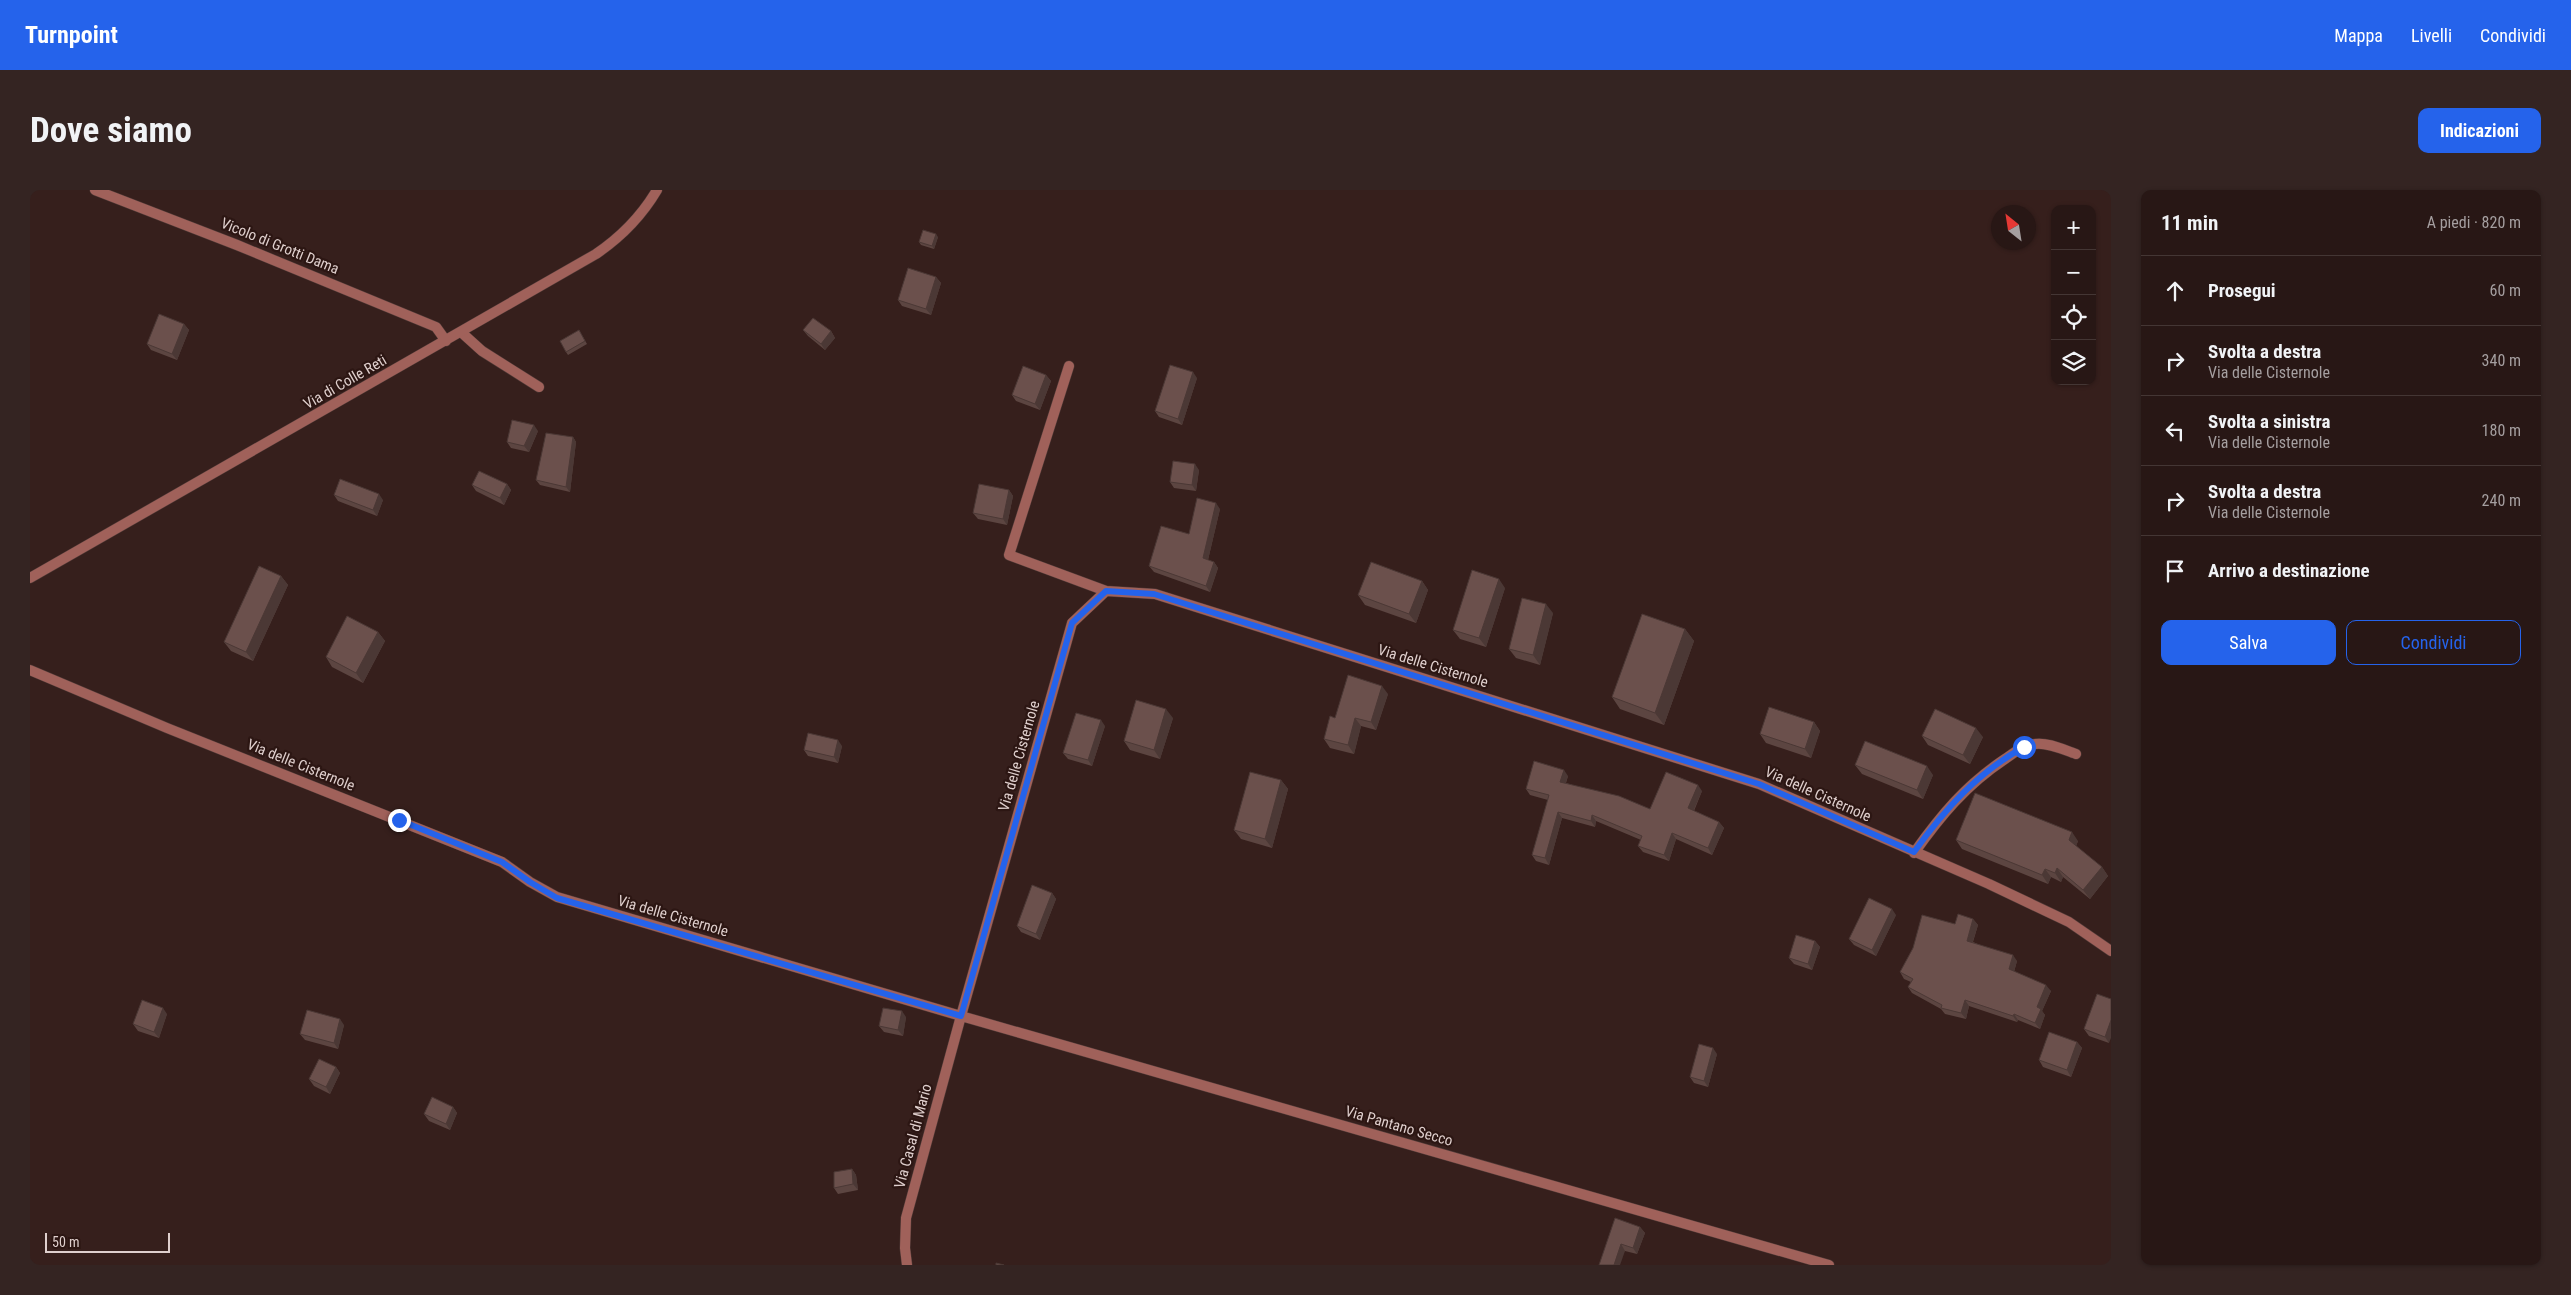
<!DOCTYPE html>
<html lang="it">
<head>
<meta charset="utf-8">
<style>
	:root { --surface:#281715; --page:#342422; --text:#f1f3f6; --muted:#a59fa0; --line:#443634; --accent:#2563eb }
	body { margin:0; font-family:"Roboto Condensed",sans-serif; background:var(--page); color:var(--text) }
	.controls { position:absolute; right:15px; top:15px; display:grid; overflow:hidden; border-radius:10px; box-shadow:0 1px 4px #0004 }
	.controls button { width:45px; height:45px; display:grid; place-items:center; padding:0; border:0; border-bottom:1px solid var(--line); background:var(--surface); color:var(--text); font:25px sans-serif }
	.compass { position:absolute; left:1961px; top:15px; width:45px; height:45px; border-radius:50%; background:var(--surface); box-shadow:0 1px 4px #0004; rotate:330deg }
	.scale { position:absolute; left:15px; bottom:12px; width:125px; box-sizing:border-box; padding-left:5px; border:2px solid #dfcfcd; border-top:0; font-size:14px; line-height:18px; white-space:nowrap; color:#dfcfcd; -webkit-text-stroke:4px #2c1613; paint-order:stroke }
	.stop { position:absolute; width:15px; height:15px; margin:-11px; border:4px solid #2563eb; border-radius:50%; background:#fff }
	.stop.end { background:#2563eb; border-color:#fff; box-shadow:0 1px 5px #0008 }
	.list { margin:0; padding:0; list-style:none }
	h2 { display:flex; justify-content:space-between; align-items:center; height:65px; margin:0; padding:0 20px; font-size:21px }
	h2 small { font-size:16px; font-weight:400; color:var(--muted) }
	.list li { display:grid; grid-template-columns:32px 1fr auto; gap:15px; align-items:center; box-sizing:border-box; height:70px; padding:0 20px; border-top:1px solid var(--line) }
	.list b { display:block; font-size:19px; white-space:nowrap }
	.list p { margin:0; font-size:16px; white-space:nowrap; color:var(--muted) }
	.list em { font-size:16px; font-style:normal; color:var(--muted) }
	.actions { display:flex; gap:10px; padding:15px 20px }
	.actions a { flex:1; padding:11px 0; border:1px solid var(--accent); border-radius:10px; text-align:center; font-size:18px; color:var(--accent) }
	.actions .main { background:var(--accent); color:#fff }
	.icon { flex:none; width:28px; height:28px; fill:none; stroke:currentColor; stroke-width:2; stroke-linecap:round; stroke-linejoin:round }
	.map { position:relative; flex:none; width:2081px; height:1075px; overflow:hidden; border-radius:10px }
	header { display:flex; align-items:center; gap:30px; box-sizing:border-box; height:70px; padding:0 25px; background:var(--accent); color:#fff }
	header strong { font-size:24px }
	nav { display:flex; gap:28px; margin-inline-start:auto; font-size:18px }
	.intro { display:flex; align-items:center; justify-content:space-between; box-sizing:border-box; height:120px; padding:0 30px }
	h1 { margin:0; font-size:35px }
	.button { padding:12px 22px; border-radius:10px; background:var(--accent); color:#fff; font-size:18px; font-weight:700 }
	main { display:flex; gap:30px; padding:0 30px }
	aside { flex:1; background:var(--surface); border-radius:10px; box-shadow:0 1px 4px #0004 }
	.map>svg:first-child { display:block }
</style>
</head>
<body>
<header>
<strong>Turnpoint</strong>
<nav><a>Mappa</a><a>Livelli</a><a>Condividi</a></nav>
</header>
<div class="intro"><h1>Dove siamo</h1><a class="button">Indicazioni</a></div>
<main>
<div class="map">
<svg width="2081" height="1075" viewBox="0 0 2081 1075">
	<rect width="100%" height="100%" fill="#361f1c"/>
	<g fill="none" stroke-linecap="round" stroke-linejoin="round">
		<g stroke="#513b38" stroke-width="11">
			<path id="service" d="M431 142 452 161 509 197"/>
		</g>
		<g stroke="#513b38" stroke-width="11">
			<path id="minor" d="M65 0 207 55 406 137 416 151
				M1039 176 979 365 1076 401
				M0 388 566 64C591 47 611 27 627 0
				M0 480 137 538 472 672 500 692 527 707 931 826 1042 433 1076 401 1125 404 1729 594 1959 694 2039 732 2081 761
				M1884 663C1911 625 1936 595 1975 569 1984 563 1993 555 2005 554 2018 552 2034 560 2046 564
				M877 1075 875 1058 876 1028 931 826 1799 1075"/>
		</g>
		<use href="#service" stroke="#a0615a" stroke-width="10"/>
		<use href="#minor" stroke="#a0615a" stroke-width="10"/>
	</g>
	<path fill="#5c4541" d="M908 47 904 59 891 55 889 52Z
		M906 87 911 93 901 125 872 116 868 110Z
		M154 134 159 140 147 170 121 160 117 154Z
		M549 140 557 154 538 165 536 162Z
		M773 140 801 141 805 148 795 160 778 146Z
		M1016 185 1021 191 1010 220 986 211 982 205Z
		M1167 188 1152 235 1129 227 1125 221Z
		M508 241 499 262 481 258 477 252Z
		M543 247 546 252 540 302 510 295 506 290Z
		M1169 280 1166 301 1144 298 1140 292Z
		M477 294 481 300 474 315 446 301 442 295Z
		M979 300 983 306 977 335 948 329 943 323Z
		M304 305 353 310 347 326 308 311Z
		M1190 319 1178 370 1184 372 1188 378 1180 402 1124 382 1119 376Z
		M251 386 258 395 223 471 201 461 194 452Z
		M1392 391 1398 400 1386 433 1335 415 1328 405Z
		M1475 398 1456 457 1430 449 1423 440Z
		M1523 423 1510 475 1486 468 1479 459Z
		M1655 439 1664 451 1634 535 1590 519 1582 507Z
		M348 442 355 451 333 493 302 477 296 467Z
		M1358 504 1346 540 1331 536 1324 564 1300 558 1294 549 1305 528Z
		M1143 528 1130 569 1100 560 1094 551Z
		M1784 532 1790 541 1781 568 1736 553 1730 544Z
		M1075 536 1062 576 1038 569 1033 563Z
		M1892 546 1953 547 1940 574 1898 555Z
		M812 556 808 573 778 566 774 560Z
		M1825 575 1903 585 1893 609 1832 584Z
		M1538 586 1536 593 1620 619 1672 601 1664 621 1689 632 1694 638 1682 665 1646 649 1639 671 1613 662 1608 656 1611 650 1566 631 1565 637 1532 628 1519 675 1506 671 1502 665 1518 610 1500 605 1496 599Z
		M1251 590 1258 599 1242 658 1211 649 1204 640Z
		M1926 650 2048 651 2046 656 2072 677 2078 686 2060 709 2033 687 2031 692 2021 687 2018 694 1932 659Z
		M1022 703 1026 709 1010 750 991 742 987 736Z
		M1866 725 1846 766 1824 755 1819 749Z
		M1943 729 1948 735 1943 752 1987 771 1984 782 2021 801 2012 821 2015 825 2010 839 1988 830 1987 832 1939 816 1936 829 1915 824 1911 819 1882 803 1878 797 1881 792 1874 789 1870 782 1925 734Z
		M1785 751 1790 757 1782 780 1764 774 1759 768Z
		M2067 804 2079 853 2059 846 2054 839Z
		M137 824 129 848 108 841 103 834Z
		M876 827 873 846 854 842 849 836Z
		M314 835 308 859 275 850 270 844Z
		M2047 852 2052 858 2041 887 2013 877 2009 870Z
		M1687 864 1678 897 1664 893 1660 887Z
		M306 877 310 883 300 904 284 896 279 889Z
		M423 917 427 923 420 940 399 931 394 924Z
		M822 979 826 985 828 1000 808 1004 804 998Z
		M1610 1037 1615 1043 1607 1064 1595 1061 1569 1075Z"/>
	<path fill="#4b3835" d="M906 44 908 47 904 59 902 56Z
		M906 87 911 93 901 125 896 119Z
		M154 134 159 140 147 170 142 164Z
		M801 141 805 148 795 160 791 154Z
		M1163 182 1167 188 1152 235 1148 229Z
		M1016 185 1021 191 1010 220 1005 214Z
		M504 235 508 241 499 262 494 256Z
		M543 247 546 252 540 302 536 297Z
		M1165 274 1169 280 1166 301 1162 295Z
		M477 294 481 300 474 315 470 308Z
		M979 300 983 306 977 335 973 329Z
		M349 304 353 310 347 326 343 320Z
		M1186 313 1190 319 1177 374 1173 368Z
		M1184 372 1188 378 1180 402 1176 396Z
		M251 386 258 395 223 471 216 462Z
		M1469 389 1475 398 1456 457 1449 448Z
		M1392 391 1398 400 1386 433 1379 424Z
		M1516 414 1523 423 1510 475 1503 465Z
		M1655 439 1664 451 1634 535 1625 523Z
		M348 442 355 451 333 493 326 483Z
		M1352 496 1358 504 1346 540 1341 532Z
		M1136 519 1143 528 1130 569 1124 560Z
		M1325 528 1331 536 1324 564 1318 555Z
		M1071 530 1075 536 1062 576 1058 570Z
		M1784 532 1790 541 1781 568 1775 559Z
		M1946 538 1953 547 1940 574 1933 565Z
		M808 550 812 556 808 573 804 567Z
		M1897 576 1903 585 1893 609 1887 600Z
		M1534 580 1538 586 1534 598 1530 592Z
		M1251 590 1258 599 1242 658 1235 649Z
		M1668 595 1672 601 1662 624 1658 618Z
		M1528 622 1532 628 1519 675 1515 668Z
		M1562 625 1566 631 1565 637 1561 631Z
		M1689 632 1694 638 1682 665 1678 658Z
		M2042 642 2048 651 2045 659 2039 650Z
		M1642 643 1646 649 1639 671 1634 665Z
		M2072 677 2078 686 2060 709 2053 700Z
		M2027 678 2033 687 2031 692 2025 683Z
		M2015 679 2021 687 2018 694 2012 685Z
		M1022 703 1026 709 1010 750 1006 744Z
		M1862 719 1866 725 1846 766 1842 760Z
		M1943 729 1948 735 1941 757 1937 751Z
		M1785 751 1790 757 1782 780 1778 774Z
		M1983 765 1987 771 1983 785 1979 779Z
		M2016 795 2021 801 2012 821 2015 825 2010 839 2005 833 2007 817Z
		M1935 810 1939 816 1936 829 1931 823Z
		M133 818 137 824 129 848 124 842Z
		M872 821 876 827 873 846 868 840Z
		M1984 824 1988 830 1987 832 1983 826Z
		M310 829 314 835 308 859 304 853Z
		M2081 830V848L2079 853 2075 847Z
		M2047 852 2052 858 2041 887 2037 880Z
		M1683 858 1687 864 1678 897 1674 891Z
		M306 877 310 883 300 904 296 897Z
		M423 917 427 923 420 940 416 934Z
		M822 979 826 985 828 1000 823 994Z
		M1610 1037 1615 1043 1607 1064 1603 1058Z
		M1591 1054 1595 1061 1590 1075H1584Z"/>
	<path fill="#6b504c" stroke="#4b3835" d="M893 40 906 44 902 56 889 52Z
		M878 78 906 87 896 119 868 110Z
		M129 124 154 134 142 164 117 154Z
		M783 128 801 141 791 154 773 140Z
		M549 140 555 151 536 162 530 151Z
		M1140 175 1163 182 1148 229 1125 221Z
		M993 176 1016 185 1005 214 982 205Z
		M482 230 504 235 494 256 477 252Z
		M516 243 543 247 536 297 506 290Z
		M1143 271 1165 274 1162 295 1140 292Z
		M449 281 477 294 470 308 442 295Z
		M310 289 349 304 343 320 304 305Z
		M949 294 979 300 973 329 943 323Z
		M1167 308 1186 313 1173 368 1184 372 1176 396 1119 376 1131 336 1159 344Z
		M1341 372 1392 391 1379 424 1328 405Z
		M229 376 251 386 216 462 194 452Z
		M1442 380 1469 389 1449 448 1423 440Z
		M1492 408 1516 414 1503 465 1479 459Z
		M1612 424 1655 439 1625 523 1582 507Z
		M317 426 348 442 326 483 296 467Z
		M1318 485 1352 496 1341 532 1325 528 1318 555 1294 549 1300 526 1305 528Z
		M1106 510 1136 519 1124 560 1094 551Z
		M1739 517 1784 532 1775 559 1730 544Z
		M1905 519 1946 538 1933 565 1892 546Z
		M1046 523 1071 530 1058 570 1033 563Z
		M778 543 808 550 804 567 774 560Z
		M1835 551 1897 576 1887 600 1825 575Z
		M1504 571 1534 580 1530 592 1589 606 1620 619 1636 582 1668 595 1658 618 1689 632 1678 658 1642 643 1634 665 1608 656 1612 646 1562 625 1561 631 1528 622 1515 668 1502 665 1519 605 1496 599Z
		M1220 582 1251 590 1235 649 1204 640Z
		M1945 603 2042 642 2039 650 2072 677 2053 700 2027 678 2025 683 2015 679 2012 685 1926 650Z
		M1002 695 1022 703 1006 744 987 736Z
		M1839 708 1862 719 1842 760 1819 749Z
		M1928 724 1943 729 1937 751 1983 765 1979 779 2016 795 2007 817 2011 819 2005 833 1984 824 1983 826 1935 810 1931 823 1911 818 1912 815 1878 797 1883 789 1870 782 1883 758 1892 725 1925 734Z
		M1766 745 1785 751 1778 774 1759 768Z
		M2067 804 2081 809V830L2075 847 2054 839Z
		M112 810 133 818 124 842 103 834Z
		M853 818 872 821 868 840 849 836Z
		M277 820 310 829 304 853 270 844Z
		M2019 842 2047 852 2037 880 2009 870Z
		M1669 854 1683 858 1674 891 1660 887Z
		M289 869 306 877 296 897 279 889Z
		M402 907 423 917 416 934 394 924Z
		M822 979 823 994 804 998V982Z
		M1585 1028 1610 1037 1603 1058 1591 1054 1584 1075H1569Z
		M966 1073 974 1075H966Z"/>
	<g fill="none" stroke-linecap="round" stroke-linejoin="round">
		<path stroke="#2563eb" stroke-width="6" d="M369 630 472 672 500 692 527 708 931 826 1042 433 1076 401 1124 404 1729 594 1884 662C1915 619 1947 583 1994 557"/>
	</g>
	<g text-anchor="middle" stroke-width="4.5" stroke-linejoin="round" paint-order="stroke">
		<g font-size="15" fill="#dfcfcd" stroke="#2c1613">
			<text transform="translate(250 56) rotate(22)" y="5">Vicolo di Grotti Dama</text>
			<text transform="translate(315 192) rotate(-30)" y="5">Via di Colle Reti</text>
			<text transform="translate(1403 476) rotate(17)" y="5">Via delle Cisternole</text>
			<text transform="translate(989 566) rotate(-74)" y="5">Via delle Cisternole</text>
			<text transform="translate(271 575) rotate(22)" y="5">Via delle Cisternole</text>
			<text transform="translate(1788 604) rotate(24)" y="5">Via delle Cisternole</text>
			<text transform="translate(643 726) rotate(16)" y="5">Via delle Cisternole</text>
			<text transform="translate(1369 936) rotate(16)" y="5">Via Pantano Secco</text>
			<text transform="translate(883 946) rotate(-75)" y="5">Via Casal di Mario</text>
		</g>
	</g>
</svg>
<div class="controls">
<button>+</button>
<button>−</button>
<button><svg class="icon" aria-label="locate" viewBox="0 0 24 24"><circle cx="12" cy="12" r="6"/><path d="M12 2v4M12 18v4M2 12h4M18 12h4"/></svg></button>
<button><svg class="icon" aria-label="layers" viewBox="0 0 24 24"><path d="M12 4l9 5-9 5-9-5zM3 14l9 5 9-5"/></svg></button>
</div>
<svg class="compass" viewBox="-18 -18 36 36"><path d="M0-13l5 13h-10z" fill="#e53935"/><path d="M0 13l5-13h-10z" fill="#a59fa0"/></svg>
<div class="scale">50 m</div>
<div class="stop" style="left:1994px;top:557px"></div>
<div class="stop end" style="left:369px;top:630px"></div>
</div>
<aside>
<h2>11 min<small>A piedi · 820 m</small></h2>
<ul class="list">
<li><svg class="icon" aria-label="ahead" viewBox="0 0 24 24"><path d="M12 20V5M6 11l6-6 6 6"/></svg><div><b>Prosegui</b></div><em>60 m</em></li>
<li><svg class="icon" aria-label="right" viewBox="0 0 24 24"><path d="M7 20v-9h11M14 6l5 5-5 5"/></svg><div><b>Svolta a destra</b><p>Via delle Cisternole</p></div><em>340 m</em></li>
<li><svg class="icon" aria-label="left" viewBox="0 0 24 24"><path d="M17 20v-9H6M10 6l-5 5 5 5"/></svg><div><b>Svolta a sinistra</b><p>Via delle Cisternole</p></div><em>180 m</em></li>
<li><svg class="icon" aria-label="right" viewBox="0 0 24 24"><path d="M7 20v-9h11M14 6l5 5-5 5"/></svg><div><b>Svolta a destra</b><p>Via delle Cisternole</p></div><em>240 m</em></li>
<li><svg class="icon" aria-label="arrive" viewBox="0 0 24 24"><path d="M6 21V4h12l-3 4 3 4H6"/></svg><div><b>Arrivo a destinazione</b></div></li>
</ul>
<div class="actions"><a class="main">Salva</a><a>Condividi</a></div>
</aside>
</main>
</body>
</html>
